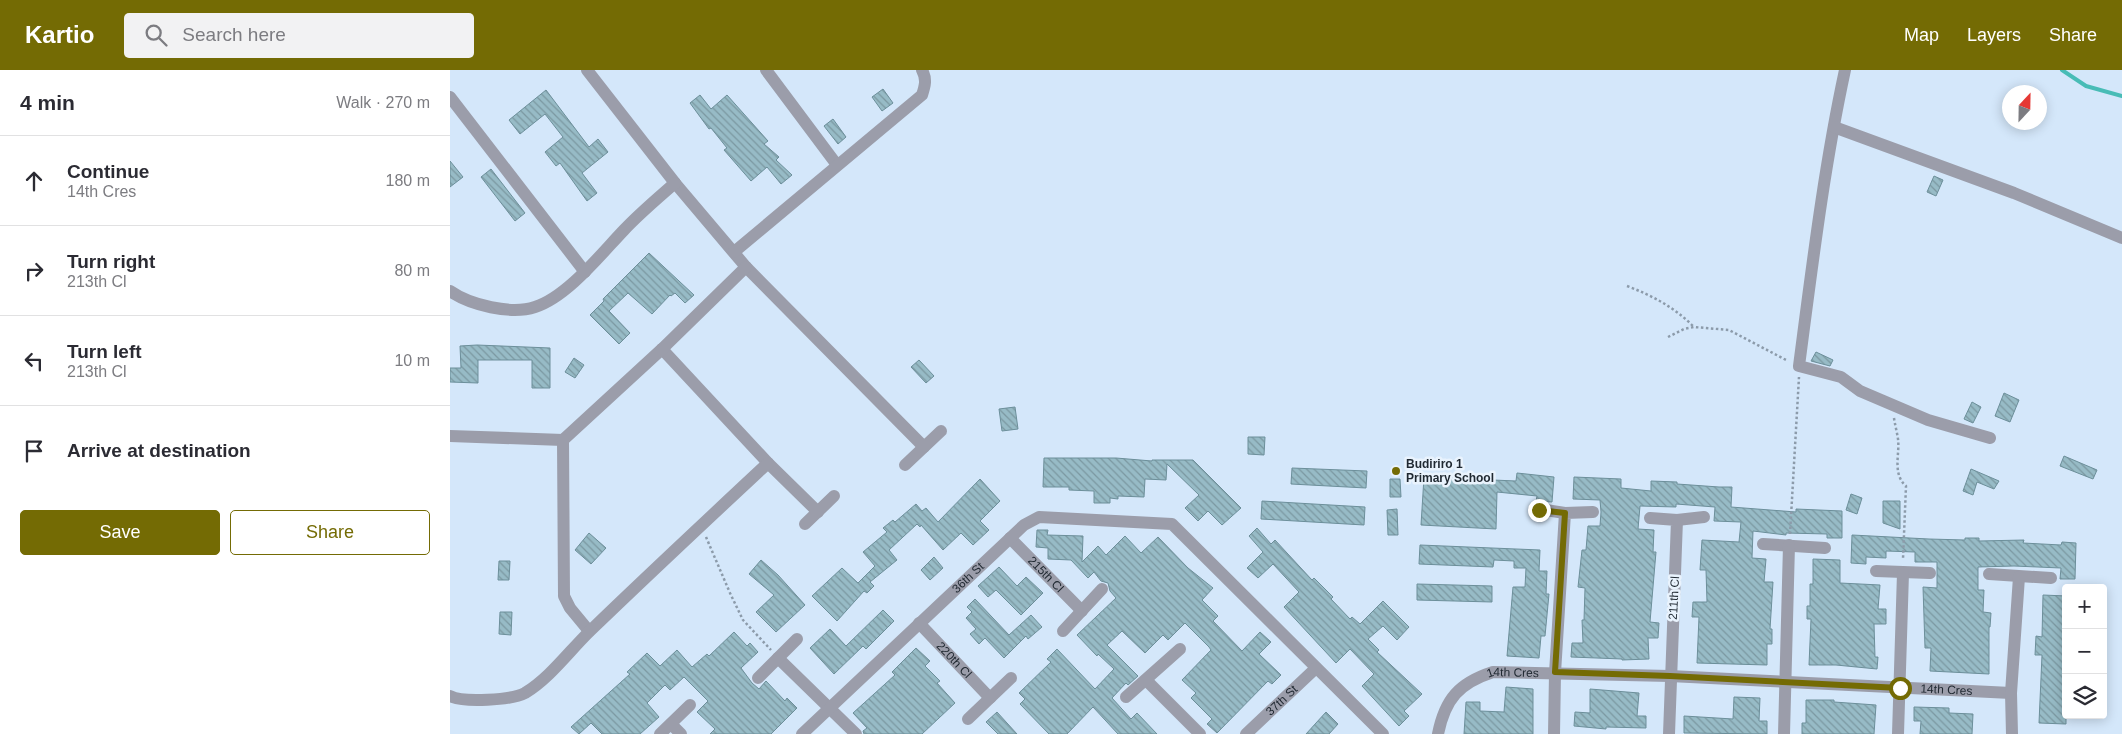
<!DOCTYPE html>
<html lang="en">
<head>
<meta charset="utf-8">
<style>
	:root { --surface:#fff; --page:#f2f2f3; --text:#2b2b33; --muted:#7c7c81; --line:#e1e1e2; --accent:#746b04 }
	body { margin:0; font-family:Arial,sans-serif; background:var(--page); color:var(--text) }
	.controls { position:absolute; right:15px; bottom:15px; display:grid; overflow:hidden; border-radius:5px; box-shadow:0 2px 12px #0003 }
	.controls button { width:45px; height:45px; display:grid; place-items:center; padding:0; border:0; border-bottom:1px solid var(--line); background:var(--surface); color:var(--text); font:25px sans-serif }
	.compass { position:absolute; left:1552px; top:15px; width:45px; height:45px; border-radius:50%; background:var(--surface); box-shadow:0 2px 12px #0003; rotate:22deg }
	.stop { position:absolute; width:15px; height:15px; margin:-11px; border:4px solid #746b04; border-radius:50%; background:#fff }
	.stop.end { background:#746b04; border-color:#fff; box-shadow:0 1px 5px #0008 }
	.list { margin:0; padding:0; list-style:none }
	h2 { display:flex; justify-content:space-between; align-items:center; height:65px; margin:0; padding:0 20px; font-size:21px }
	h2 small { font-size:16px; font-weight:400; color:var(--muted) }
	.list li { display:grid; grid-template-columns:32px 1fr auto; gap:15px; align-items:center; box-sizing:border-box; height:90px; padding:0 20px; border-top:1px solid var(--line) }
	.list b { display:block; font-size:19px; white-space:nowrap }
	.list p { margin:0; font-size:16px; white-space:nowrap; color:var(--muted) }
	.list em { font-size:16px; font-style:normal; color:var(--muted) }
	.actions { display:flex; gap:10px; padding:15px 20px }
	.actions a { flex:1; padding:11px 0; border:1px solid var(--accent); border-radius:5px; text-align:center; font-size:18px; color:var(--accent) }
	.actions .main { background:var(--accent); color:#fff }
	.icon { flex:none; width:28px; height:28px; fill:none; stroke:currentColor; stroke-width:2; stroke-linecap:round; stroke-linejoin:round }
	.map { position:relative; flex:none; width:1672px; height:664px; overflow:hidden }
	header { display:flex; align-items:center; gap:30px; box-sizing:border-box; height:70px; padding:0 25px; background:var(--accent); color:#fff }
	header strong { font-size:24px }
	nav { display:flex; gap:28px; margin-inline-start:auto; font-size:18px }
	.search { width:350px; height:45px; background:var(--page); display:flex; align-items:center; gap:12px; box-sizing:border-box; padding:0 18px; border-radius:5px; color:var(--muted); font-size:19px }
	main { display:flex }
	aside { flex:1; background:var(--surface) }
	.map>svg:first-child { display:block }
</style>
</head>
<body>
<header>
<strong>Kartio</strong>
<div class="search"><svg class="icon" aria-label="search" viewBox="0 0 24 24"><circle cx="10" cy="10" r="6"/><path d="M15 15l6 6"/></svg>Search here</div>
<nav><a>Map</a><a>Layers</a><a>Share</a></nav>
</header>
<main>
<aside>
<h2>4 min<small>Walk · 270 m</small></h2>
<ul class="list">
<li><svg class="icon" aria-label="ahead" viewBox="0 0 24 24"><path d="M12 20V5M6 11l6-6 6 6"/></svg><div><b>Continue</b><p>14th Cres</p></div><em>180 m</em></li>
<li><svg class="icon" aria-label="right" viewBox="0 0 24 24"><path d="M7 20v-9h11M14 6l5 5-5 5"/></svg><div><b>Turn right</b><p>213th Cl</p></div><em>80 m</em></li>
<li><svg class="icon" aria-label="left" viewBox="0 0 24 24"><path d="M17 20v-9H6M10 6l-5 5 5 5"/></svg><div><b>Turn left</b><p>213th Cl</p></div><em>10 m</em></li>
<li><svg class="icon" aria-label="arrive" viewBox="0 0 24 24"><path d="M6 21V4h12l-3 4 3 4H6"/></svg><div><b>Arrive at destination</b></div></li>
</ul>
<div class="actions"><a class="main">Save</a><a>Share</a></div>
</aside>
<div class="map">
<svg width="1672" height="664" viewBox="0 0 1672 664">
	<defs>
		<pattern id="building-back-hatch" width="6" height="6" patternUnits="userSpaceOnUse" patternTransform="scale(1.25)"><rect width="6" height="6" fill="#97bbc6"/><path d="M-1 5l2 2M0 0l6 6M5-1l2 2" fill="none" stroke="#7b98a1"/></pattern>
	</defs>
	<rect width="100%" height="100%" fill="#d4e7fa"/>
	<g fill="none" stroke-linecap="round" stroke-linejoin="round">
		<path stroke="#48bcb6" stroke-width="4" d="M1612 0 1636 16 1672 26"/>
	</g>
	<path fill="url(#building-back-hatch)" stroke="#6c8f9a" d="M433 19 443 33 432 41 422 27Z
		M96 20 139 77 148 69 158 82 132 103 147 123 137 131 110 93 106 96 95 82 113 67 95 44 70 64 59 50Z
		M250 25 261 39 277 25 318 71 314 74 329 87 326 90 342 105 331 114 317 97 301 111 274 80 277 78 261 58 259 59 240 33Z
		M383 49 396 67 388 74 374 56Z
		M0 91 13 107 0 117Z
		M41 99 75 143 65 151 31 107Z
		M1484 106 1493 110 1486 126 1477 122Z
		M199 183 244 225 235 233 225 223 221 226 220 225 202 244 178 223 159 241 180 263 169 274 140 245 154 231 153 229Z
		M27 275 100 278V318H82V290H28V313L0 312V298H11L10 276Z
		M1366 282 1383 290 1380 296 1361 291Z
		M124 288 134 295 125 308 115 302Z
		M469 290 484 306 476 313 461 297Z
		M1554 323 1569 330 1560 352 1545 346Z
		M1522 332 1531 337 1523 353 1514 349Z
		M565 337 568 359 552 361 549 339Z
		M798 367H815L814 385 798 384Z
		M1614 386 1647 400 1643 409 1610 396Z
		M594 388H666L702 391V390H743L791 438 772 455 758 441 748 451 735 438 749 425 717 394 716 410 695 409 694 427 668 426V429L660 428V433H644V421L619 420V417H593Z
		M842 398 917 401 916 418 841 414Z
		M1521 399 1549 411 1544 419 1527 412 1523 425 1513 421Z
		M1067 403 1104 407 1102 432 1086 431 1087 426 1047 422 1046 459 971 455 974 407 1066 411Z
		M1124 407 1171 409V418L1201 421V411L1227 412V414L1269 417H1282L1281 437 1346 442V439L1392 441V468H1377V464L1336 463V465L1303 461 1302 488 1316 489 1314 512H1323L1320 559H1322V574H1317V595L1247 593 1249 547H1242L1243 532H1257L1256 500H1250L1252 470 1289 472 1291 452 1264 451 1265 437 1226 434V437L1190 436 1188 459 1204 460 1203 482H1206L1200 552 1209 553 1208 568H1198L1199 589 1172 590V589L1121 587 1122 573H1133L1132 550H1134L1135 518 1128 517 1132 480H1136L1138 456H1150L1151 442 1150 430 1123 429Z
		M530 409 550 431 530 451 539 460 523 475 511 463 493 480 471 455 470 457 467 454 439 480 447 490 420 512 424 516 417 523 414 521 387 551 362 526 392 498 408 513 425 496 413 482 437 462 433 458 443 450 445 452 466 434 472 441 476 438 488 452Z
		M940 409H950L951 427H940Z
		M1401 424 1412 428 1407 444 1396 440Z
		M812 431 915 437 914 455 811 449Z
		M1433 431H1450V459L1433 453Z
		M947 439 948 465H938L937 440Z
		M807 458 821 474 825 470 862 510 864 508 883 527 881 529 900 549 902 547 910 554 933 531 959 557 947 570 933 556 918 569 929 580 927 582 972 624 954 641 959 646 949 656 912 616 924 604 900 579 886 593 834 537 849 522 823 494 808 508 797 498 813 482 799 466Z
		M587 460H598L597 465 633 466 632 492 648 476 656 485 675 466 691 483 708 467 738 498 763 518 752 530 768 546 763 551 792 581 810 562 821 572 809 584 831 605 822 614 818 611 767 663 757 654 762 649 741 628 746 623 732 610 761 580 759 577 735 553 718 570 713 565 695 583 672 561 657 575 688 606 678 615 676 613 662 628 681 649 687 643 707 664H668L643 637 617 664H599L570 634 575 629 569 623 601 592 597 589 607 579 645 619 664 599 648 584 647 586 627 565 666 528 660 521 658 513 651 511 644 502 638 508 621 490 598 489V478L586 477Z
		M139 463 156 478 141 494 125 480Z
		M1402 465 1479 469 1515 470V468H1529V471L1574 470 1573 473 1611 475 1612 472 1626 473 1625 509H1610L1611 498 1564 496 1528 497V520H1534L1533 542 1541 543 1540 557H1539V604L1480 601 1481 578H1475L1473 517 1487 518V492H1465V482L1436 481V488L1416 487V494L1401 493Z
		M970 475 1090 480 1089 501H1097L1096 524H1099L1095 566H1091L1089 588 1057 586 1063 517H1075L1076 498H1064V491L1044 490 1043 497 969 494Z
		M484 487 493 498 480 510 471 500Z
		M1363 489 1390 490V513L1430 515 1428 539H1436V554H1424L1425 587H1428L1427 599 1386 595H1359L1361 549H1357V536H1360V514H1363Z
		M311 490 328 505 355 535 326 562 306 542 324 525 299 504Z
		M49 491H60L59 510H48Z
		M549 497 567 516 576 507 593 523 571 545 546 520 538 527 528 516Z
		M967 514 1042 516V532L967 530Z
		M1593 525 1616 526V654L1589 653 1592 585H1585L1586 566 1592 567Z
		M525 529 559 565 581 545 592 557 578 569 576 566 554 588 535 568 529 574 520 564 526 559 516 548 522 542 517 537Z
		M433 540 444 551 416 579 413 576 384 604 360 578 380 559 396 576Z
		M50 542H62L61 565 49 564Z
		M284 562 297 576 300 573 308 582 291 598 302 613 309 619 316 611 335 631 337 628 347 638 321 664H260L265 659 247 642 258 631 234 607 220 620 215 615 197 633 209 647 190 664H152L141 653 129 664 121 657 180 604 177 602 197 583 210 596 227 580 242 597 257 584 259 586Z
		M466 578 480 591 475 596 490 611 487 613 505 633 472 664H414L413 661 417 658 403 643 445 605 442 602Z
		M1056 617 1083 619V664H1014L1016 632H1030V641L1054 642Z
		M1140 619 1189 623 1187 646H1196V658L1156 657V659L1124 656 1125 642 1140 643Z
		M1284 627 1310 628 1309 651H1317V664L1234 663V646L1283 649Z
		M1356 630H1384V632L1426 635 1424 664H1352V653H1356Z
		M1464 637 1499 638V643L1523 644 1522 664H1470L1471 651H1464Z
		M547 642 567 664H548L536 652Z
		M876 642 888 654 879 664H856Z"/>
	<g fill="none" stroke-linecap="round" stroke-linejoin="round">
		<path stroke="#8c9baa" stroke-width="2.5" stroke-dasharray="2.5 2.5" stroke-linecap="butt" d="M1177 216C1203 226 1224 237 1244 257
			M1218 267 1234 259 1244 257 1279 260 1338 291
			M1444 348C1445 355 1447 362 1448 369 1450 384 1442 404 1456 416L1453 489
			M1340 464 1349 307
			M256 467 280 523 293 550 321 580"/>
		<g stroke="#9b9daa" stroke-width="12">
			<path d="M137 0 225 113 296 197 474 377"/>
			<path d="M316 0 387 95"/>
			<path d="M1395 0C1374 97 1362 197 1349 296L1391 307 1410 321 1478 350 1540 368"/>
			<path d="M0 27 135 202"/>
			<path d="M1384 57 1564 123 1672 168"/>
			<path d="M284 182 472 25C475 16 477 9 472 0"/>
			<path d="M0 221C20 235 61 245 85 237 117 227 151 184 174 160 190 143 208 128 225 113"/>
			<path d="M212 279 318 393 368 442"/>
			<path d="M0 366 113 370 212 279 296 197"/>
			<path d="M113 370 114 526 120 538 139 561"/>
			<path d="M455 395 491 361"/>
			<path d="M1089 439 1115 443"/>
			<path d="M1200 448 1227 450 1219 664"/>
			<path d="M1227 450 1254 447"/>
			<path d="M355 454 384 426"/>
			<path id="s1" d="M560 468 632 541"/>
			<path d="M1313 474 1375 478"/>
			<path d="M1426 501 1480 503"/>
			<path d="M1539 504 1601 508"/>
			<path id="s2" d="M469 553 540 628"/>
			<path d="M613 561 652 519"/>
			<path d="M328 588 406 664"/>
			<path d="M308 608 347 569"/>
			<path d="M696 610 750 664"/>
			<path d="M0 626C13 633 62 630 75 623 100 608 120 580 141 560 199 504 259 448 318 393"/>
			<path d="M676 627 730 579"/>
			<path d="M518 649 561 608"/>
			<path d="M221 654 231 664"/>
			<path d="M210 664 240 635"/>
			<path id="s3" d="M352 664 574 455 589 447 722 454 933 664"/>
			<path id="s4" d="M796 664 866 598"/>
			<path id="s5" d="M988 664C995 629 1009 613 1043 602L1220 606 1561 623"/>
			<path d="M1104 664 1105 603 1115 443 1143 442"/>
			<path d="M1334 664 1339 475"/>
			<path d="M1448 664 1453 503"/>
			<path d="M1562 664 1561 623 1569 507"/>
		</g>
	</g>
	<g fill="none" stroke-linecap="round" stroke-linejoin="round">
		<path stroke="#746b04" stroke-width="6" d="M1089 440 1115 443 1105 602 1220 606 1450 618"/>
	</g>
	<circle fill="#746b04" stroke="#e9f3fd" stroke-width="2" cx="946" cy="401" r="5"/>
	<g text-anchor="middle" stroke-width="5" stroke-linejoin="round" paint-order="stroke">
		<g font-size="12" font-weight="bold" fill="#1f2831" stroke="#e9f3fd" text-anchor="start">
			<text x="956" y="398">Budiriro 1<tspan x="956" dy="14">Primary School</tspan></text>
		</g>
		<g font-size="12" fill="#1f2831" stroke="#e9f3fd">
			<text dy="4" stroke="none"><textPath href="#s1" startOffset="51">215th Cl</textPath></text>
			<text dy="4" stroke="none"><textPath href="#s3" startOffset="228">36th St</textPath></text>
			<text transform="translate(1224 528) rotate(-87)" y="4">211th Cl</text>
			<text dy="4" stroke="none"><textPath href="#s2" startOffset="51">220th Cl</textPath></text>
			<text dy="4" stroke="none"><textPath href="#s5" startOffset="108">14th Cres</textPath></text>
			<text dy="4" stroke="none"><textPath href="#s5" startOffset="542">14th Cres</textPath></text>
			<text dy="4" stroke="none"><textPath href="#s4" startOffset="49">37th St</textPath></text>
		</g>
	</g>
</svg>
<div class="controls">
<button>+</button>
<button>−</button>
<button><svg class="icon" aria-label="layers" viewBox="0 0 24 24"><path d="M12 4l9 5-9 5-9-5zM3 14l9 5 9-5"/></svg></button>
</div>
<svg class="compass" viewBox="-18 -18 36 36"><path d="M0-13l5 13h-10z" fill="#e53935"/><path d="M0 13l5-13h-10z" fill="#7c7c81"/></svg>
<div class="stop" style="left:1450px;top:618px"></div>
<div class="stop end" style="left:1089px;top:440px"></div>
</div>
</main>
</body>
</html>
